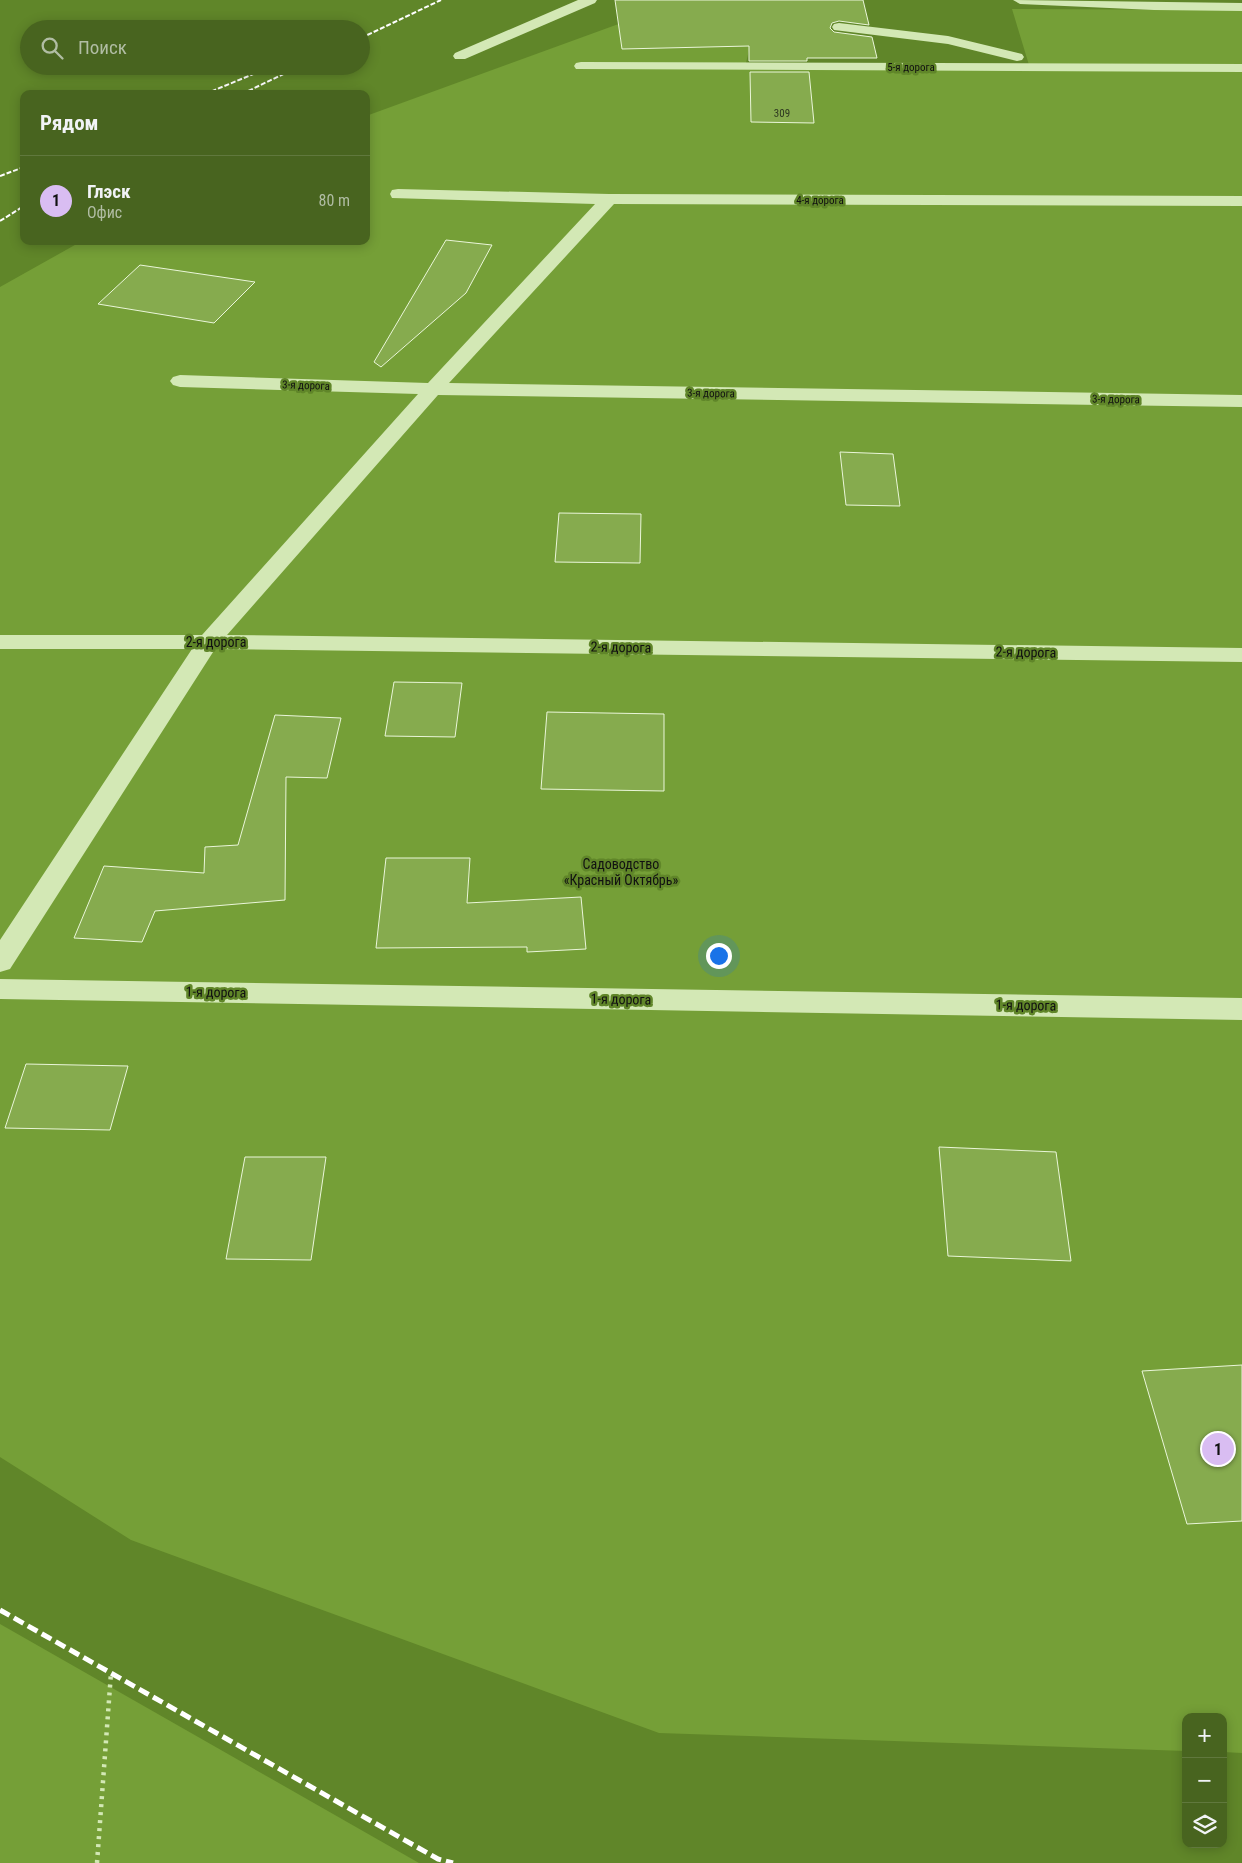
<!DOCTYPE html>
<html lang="ru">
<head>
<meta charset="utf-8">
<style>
	:root { --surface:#48641f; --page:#4f6a28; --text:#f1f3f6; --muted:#b1bda4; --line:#60783d; --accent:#d9bdf2 }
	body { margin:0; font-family:"Roboto Condensed",sans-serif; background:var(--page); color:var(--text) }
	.controls { position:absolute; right:15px; bottom:15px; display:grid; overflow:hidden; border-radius:10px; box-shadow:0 2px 12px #0003 }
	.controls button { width:45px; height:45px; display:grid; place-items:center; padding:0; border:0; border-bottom:1px solid var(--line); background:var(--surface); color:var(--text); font:25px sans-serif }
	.you { position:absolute; left:718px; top:955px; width:18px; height:18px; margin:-12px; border:4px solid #fff; border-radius:50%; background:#1a73e8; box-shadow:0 0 0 8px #1a73e833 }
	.badge { display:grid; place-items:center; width:32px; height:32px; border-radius:50%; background:var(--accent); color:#111; font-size:16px; font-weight:700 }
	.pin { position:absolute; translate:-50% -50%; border:2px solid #fff; box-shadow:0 1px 5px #0006 }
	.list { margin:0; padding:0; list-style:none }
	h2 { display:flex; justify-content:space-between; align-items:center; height:65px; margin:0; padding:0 20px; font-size:21px }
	h2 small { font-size:16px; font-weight:400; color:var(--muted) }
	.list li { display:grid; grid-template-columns:32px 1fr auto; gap:15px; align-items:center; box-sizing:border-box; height:90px; padding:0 20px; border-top:1px solid var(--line) }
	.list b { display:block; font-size:19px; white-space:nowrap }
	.list p { margin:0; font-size:16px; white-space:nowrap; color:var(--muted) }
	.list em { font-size:16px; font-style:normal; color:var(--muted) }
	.icon { flex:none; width:28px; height:28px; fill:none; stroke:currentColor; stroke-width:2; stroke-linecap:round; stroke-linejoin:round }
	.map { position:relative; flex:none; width:1242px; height:1863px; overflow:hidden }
	.search { position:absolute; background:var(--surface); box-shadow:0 2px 12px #0003; left:20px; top:20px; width:350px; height:55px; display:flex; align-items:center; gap:12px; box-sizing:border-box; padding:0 18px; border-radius:28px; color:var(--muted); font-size:19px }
	.panel { position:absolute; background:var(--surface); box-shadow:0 2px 12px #0003; left:20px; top:90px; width:350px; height:155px; border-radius:10px }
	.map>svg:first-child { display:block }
</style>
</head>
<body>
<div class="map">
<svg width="1242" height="1863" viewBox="0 0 1242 1863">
	<rect width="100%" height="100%" fill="#608629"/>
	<path fill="#759f37" d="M1012 9 1242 10V1753L1223 1752V1717H1186V1751L659 1733 131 1540 0 1457V287L82 241H366V116L657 10 758 11 746 63 1029 65Z
		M0 1624 419 1863H0Z"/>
	<path fill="#86ab4e" stroke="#eaf6d9" d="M615 0H863L869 25 839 21 832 23 830 28 834 32 872 37 877 58H807V61H749V46L622 49Z
		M750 72H809L814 123 751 122Z
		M446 240 492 245 466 293 381 367 374 362Z
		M140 265 255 282 214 323 98 304Z
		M840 452 893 454 900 506 846 505Z
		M559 513 641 514 640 563 555 562Z
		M394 682 462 683 455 737 385 736Z
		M547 712 664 714V791L541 789Z
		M275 715 341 718 327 778 286 777 285 900 155 911 142 942 74 938 104 866 204 873 205 847 238 845Z
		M386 858H470L467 903 581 897 586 949 527 952V947L376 948Z
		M26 1064 128 1066 110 1130 5 1128Z
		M939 1147 1056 1152 1071 1261 948 1256Z
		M245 1157H326L311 1260 226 1259Z
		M1242 1365V1521L1187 1524 1142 1371Z"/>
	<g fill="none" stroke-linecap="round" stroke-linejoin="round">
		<path stroke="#d3e8b5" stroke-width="4.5" stroke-dasharray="3 5" stroke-linecap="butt" d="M97 1863 111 1673"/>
		<path fill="#d3e8b5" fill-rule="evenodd" d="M578 0H597L595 3 465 59H455L453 56 455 53Z
			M1013 0 1242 3V11L1154 10 1020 4Z
			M839 23 948 36 1022 54 1024 57 1022 60 1017 61 948 44 834 30 832 27 834 24Z
			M581 62 1242 64V72L576 69 574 66 576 63Z
			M398 189 609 194 1242 196V206L614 204 449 383 1242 395V407L438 395 227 635 1242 648V662L215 649 10 969 0 972V940L192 649H0V635H202L418 394 180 387 173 385 170 381 173 377 180 375 428 383 595 204 392 198 390 194 392 190Z
			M0 979 1242 998V1020L0 999Z"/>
		<path stroke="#fff" stroke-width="2" stroke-dasharray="5 2" stroke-linecap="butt" d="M361 38 441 0
			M205 94 273 66
			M242 94 300 66
			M0 176 24 167
			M0 221 24 206"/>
		<path stroke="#fff" stroke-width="5" stroke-dasharray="11 5" stroke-linecap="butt" d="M0 1610 438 1859 453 1863"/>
	</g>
	<g text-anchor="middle" stroke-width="5" stroke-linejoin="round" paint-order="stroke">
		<g font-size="11" fill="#111" stroke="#608629">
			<text x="911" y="71">5-я дорога</text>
			<text x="820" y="204">4-я дорога</text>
			<text transform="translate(306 385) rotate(2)" y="4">3-я дорога</text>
			<text transform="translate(711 393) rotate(1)" y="4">3-я дорога</text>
			<text transform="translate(1116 399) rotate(1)" y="4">3-я дорога</text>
		</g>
		<g font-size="11" fill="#2e3820">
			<text x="782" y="117">309</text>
		</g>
		<g font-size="14" fill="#111" stroke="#608629">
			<text x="216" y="647">2-я дорога</text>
			<text transform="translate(621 647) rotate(1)" y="5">2-я дорога</text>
			<text transform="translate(1026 652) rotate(1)" y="5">2-я дорога</text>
			<text transform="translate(216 992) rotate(1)" y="5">1-я дорога</text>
			<text transform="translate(621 999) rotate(1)" y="5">1-я дорога</text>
			<text transform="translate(1026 1005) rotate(1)" y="5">1-я дорога</text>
		</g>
		<g font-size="14" fill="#111" stroke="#608629">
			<text x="621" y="869">Садоводство<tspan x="621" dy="16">«Красный Октябрь»</tspan></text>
		</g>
	</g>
</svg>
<div class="controls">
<button>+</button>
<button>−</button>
<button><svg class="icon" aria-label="layers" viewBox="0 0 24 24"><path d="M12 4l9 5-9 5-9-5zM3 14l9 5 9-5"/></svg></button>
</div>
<div class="you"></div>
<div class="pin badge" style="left:1218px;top:1449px">1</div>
<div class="search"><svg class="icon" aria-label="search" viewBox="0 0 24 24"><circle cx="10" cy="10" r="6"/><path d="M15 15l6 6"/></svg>Поиск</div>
<section class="panel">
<h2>Рядом<small></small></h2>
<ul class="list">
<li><span class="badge">1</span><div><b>Глэск</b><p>Офис</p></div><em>80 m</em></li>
</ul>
</section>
</div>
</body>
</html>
